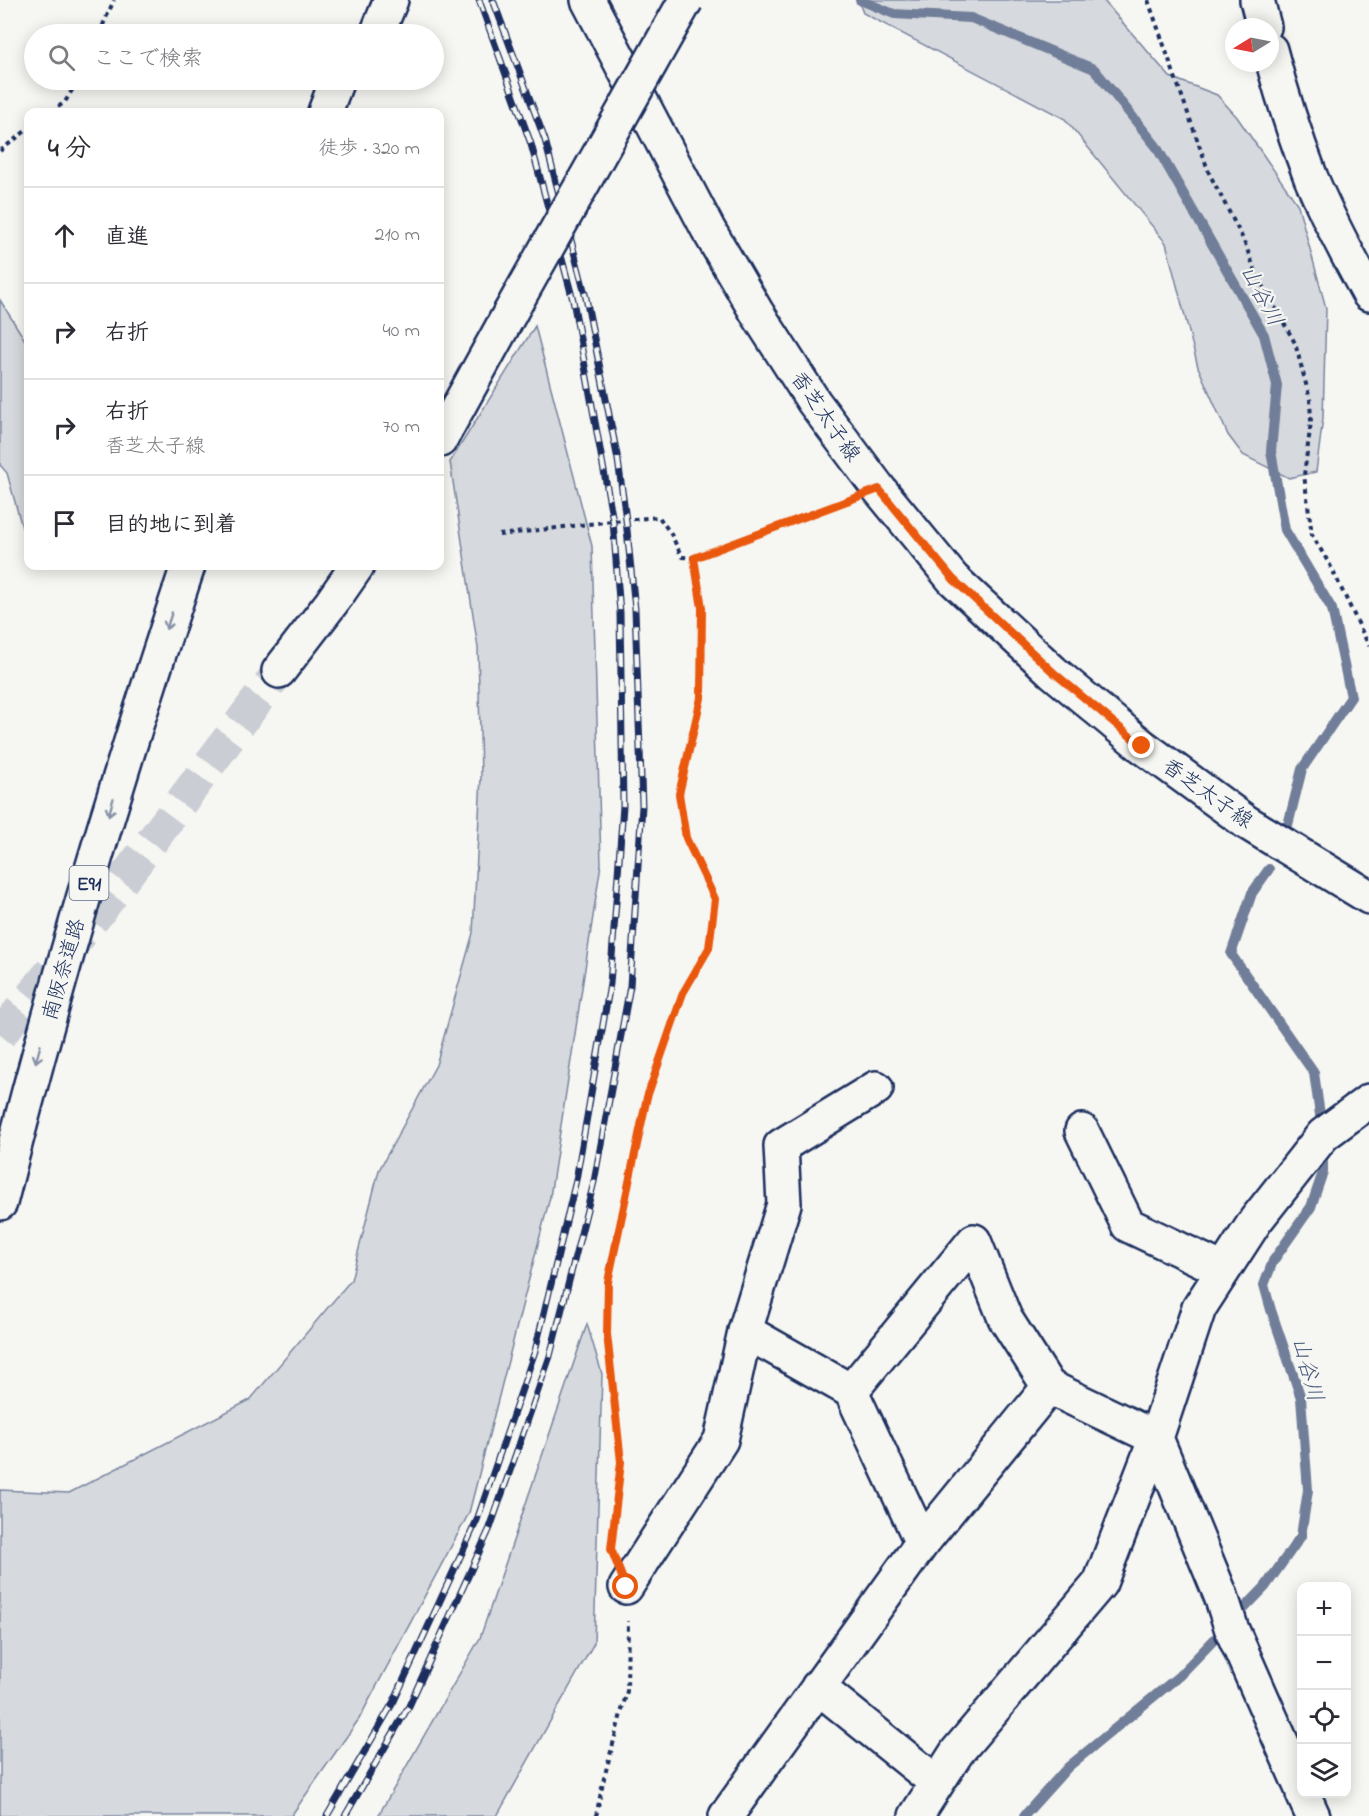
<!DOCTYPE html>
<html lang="ja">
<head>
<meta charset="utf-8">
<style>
	:root { --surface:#fff; --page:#f2f2f3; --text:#2b2b33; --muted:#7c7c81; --line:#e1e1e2 }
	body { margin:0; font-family:"Indie Flower","Klee One",sans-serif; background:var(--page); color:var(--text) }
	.controls { position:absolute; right:18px; bottom:18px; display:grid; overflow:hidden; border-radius:12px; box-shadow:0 3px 15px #0003 }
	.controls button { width:54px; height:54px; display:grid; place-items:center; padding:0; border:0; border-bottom:2px solid var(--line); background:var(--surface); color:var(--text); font:30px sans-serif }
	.compass { position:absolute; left:1225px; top:18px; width:54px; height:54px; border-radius:50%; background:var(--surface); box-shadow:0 3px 15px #0003; rotate:260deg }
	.stop { position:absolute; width:18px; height:18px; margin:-14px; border:4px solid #ea580c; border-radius:50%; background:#fff }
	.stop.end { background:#ea580c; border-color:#fff; box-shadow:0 2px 6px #0008 }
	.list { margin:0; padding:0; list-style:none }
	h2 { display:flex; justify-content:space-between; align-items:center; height:78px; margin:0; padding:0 24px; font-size:26px }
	h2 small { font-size:20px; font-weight:400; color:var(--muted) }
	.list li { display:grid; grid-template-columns:39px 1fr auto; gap:18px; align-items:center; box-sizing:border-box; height:96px; padding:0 24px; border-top:2px solid var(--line) }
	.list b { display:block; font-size:22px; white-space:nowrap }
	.list p { margin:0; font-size:20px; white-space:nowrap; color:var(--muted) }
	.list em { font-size:20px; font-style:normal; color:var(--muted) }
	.icon { flex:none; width:33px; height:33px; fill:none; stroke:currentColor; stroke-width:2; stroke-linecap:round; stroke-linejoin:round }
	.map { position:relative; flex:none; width:1369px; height:1816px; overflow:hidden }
	.search { position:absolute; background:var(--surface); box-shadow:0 3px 15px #0003; left:24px; top:24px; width:420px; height:66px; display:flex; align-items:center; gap:15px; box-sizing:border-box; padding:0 21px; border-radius:33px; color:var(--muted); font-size:22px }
	.panel { position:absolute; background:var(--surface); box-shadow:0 3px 15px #0003; left:24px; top:108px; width:420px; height:462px; border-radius:12px }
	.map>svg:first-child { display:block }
</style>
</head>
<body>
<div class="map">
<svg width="1369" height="1816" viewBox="0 0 1369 1816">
	<rect width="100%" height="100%" fill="#f6f6f2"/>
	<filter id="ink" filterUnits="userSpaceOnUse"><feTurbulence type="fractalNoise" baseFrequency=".0167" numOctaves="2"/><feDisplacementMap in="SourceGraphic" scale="12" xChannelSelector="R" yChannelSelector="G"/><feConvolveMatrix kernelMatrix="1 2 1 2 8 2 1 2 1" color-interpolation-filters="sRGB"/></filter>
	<g filter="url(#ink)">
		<path fill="#d6d9dd" stroke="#78849e" stroke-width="1.5" d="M858 0H1103L1170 77 1217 95 1237 117 1298 205 1326 308 1323 418 1316 472 1289 478 1243 455 1228 435 1198 367 1166 243 1065 119 863 13Z
			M0 300 28 345V549L7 473 0 465Z
			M535 326 592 546 601 864 550 1197 469 1513 359 1719 291 1816H0V1490L69 1493 250 1400 351 1280 379 1170 436 1065 473 933 481 777 478 648 450 462Z
			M587 1324 602 1374 594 1643 497 1816H378L480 1638Z"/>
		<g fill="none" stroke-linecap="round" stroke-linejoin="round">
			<path stroke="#717e99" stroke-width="10" d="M860 0 894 14 971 18 1094 69 1156 146 1264 335 1277 385 1271 451 1285 530 1332 609 1351 697 1302 769 1287 829
				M1269 869 1252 893 1231 954 1314 1073 1322 1129
				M1024 1816 1068 1767 1179 1676 1265 1587 1301 1536 1308 1490 1301 1398 1271 1310 1264 1285 1273 1261 1311 1207 1323 1172V1148"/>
			<path stroke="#caced4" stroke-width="33" stroke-dasharray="33 16" stroke-linecap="butt" d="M0 1035 99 912 279 671"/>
			<g stroke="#1b2f5e" stroke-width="38">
				<path id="minor" d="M1257 0 1264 27
					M1270 50C1281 93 1295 136 1311 178 1327 216 1349 258 1369 294
					M440 440 510 313
					M279 671 332 602 357 566
					M1082 1131 1128 1225 1223 1270
					M851 1391 745 1331 784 1204 781 1146 876 1088
					M922 1543 1049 1387
					M626 1587 721 1440 745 1331
					M818 1687 937 1783
					M1303 1794 1313 1816
					M726 1816 922 1543 851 1391 974 1241 1005 1318 1049 1387 1156 1438 1221 1596 1232 1630 1302 1789
					M916 1816 957 1752 1100 1583 1156 1438 1199 1308 1256 1220 1323 1135 1369 1101"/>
			</g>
			<g stroke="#1b2f5e" stroke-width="38">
				<path id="major" d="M588 0 708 229 757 313 814 402 879 489 953 579 1053 672 1142 746 1246 822 1369 897"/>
			</g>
			<g stroke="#1b2f5e" stroke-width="38">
				<path id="highway" d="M377 34 391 0
					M325 112 337 80
					M0 1203C54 988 118 775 188 566"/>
			</g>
			<path stroke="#1b2f5e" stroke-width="4" stroke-dasharray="4.5 4.5" stroke-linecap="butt" d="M1148 0 1209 173 1243 239 1257 275 1295 343 1310 399 1311 422 1304 475 1312 535 1330 565 1369 646
				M99 34 114 0
				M51 112 65 102 78 80
				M0 151 28 129
				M499 535 613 521 659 517 671 534 682 557 694 558 846 501
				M611 1545 621 1462 607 1334V1282L647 1097 683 993 709 948 715 899 686 838 679 794 701 698 702 608 694 558
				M596 1816 604 1778 627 1691 628 1621"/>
			<use href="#minor" stroke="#f6f6f2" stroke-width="33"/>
			<use href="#major" stroke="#f6f6f2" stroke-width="33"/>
			<use href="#highway" stroke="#f6f6f2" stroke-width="33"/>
			<g stroke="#1b2f5e" stroke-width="7">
				<path id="rail" d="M327 1816 394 1701 477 1520 535 1351 576 1180 610 984 623 806 620 613 613 521 573 300 531 144 479 0
					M345 1816 409 1706 490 1528 550 1356 594 1182 630 986 642 806 635 609 626 520 618 460 586 298 545 140 493 0"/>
			</g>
			<use href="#rail" stroke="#f6f6f2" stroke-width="4.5" stroke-dasharray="14" stroke-linecap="butt"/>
			<g stroke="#1b2f5e" stroke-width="38" stroke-linecap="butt">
				<path id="minor-bridge" d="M510 313 686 0"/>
			</g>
			<use href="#minor-bridge" stroke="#f6f6f2" stroke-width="33"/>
		</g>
		<defs><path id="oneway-shaft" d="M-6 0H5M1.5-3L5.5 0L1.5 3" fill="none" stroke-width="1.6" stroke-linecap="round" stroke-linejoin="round" transform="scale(1.5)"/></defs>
		<g stroke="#8892a8">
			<use href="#oneway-shaft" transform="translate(169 621) rotate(109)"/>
			<use href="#oneway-shaft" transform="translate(111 807) rotate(106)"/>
			<use href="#oneway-shaft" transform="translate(38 1054) rotate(106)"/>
		</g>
	</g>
	<g fill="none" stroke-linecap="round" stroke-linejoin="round" filter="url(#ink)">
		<path stroke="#ea580c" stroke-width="8" d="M626 1587 611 1549 621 1462 607 1334 608 1282 647 1097 683 993 709 948 715 899 686 838 679 794 701 698 702 608 694 558 879 489 953 579 1053 672 1142 746"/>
	</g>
	<g text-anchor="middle" stroke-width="4.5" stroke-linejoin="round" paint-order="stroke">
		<rect fill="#f6f6f2" stroke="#5d6b8a" stroke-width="1.5" x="69.5" y="866" width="39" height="34" rx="4.5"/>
		<g font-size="20" font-weight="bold" fill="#1b2f5e">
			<text x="89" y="890">E91</text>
		</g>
		<g font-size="21" fill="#1b2f5e" stroke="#f6f6f2">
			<text transform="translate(826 416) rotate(55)" y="7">香芝太子線</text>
			<text transform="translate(1208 793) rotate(35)" y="7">香芝太子線</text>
			<text transform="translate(63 969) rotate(-74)" y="7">南阪奈道路</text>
		</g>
		<g font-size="22" font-style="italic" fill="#46567b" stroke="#f6f6f2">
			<text transform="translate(1263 295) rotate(62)" y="8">山谷川</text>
			<text transform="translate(1309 1369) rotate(75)" y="8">山谷川</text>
		</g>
	</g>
</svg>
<div class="controls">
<button>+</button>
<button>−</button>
<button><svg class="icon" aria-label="locate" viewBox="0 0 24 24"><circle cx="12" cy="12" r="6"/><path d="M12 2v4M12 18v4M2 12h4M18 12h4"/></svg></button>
<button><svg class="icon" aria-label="layers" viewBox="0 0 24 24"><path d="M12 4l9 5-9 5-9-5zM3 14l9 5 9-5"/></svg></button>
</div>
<svg class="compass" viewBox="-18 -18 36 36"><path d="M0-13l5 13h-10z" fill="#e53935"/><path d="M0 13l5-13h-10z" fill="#7c7c81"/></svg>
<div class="stop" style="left:626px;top:1587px"></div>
<div class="stop end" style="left:1142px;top:746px"></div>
<div class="search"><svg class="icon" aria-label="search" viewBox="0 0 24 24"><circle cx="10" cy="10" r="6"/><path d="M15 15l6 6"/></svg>ここで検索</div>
<section class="panel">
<h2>4 分<small>徒歩 · 320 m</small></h2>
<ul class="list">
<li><svg class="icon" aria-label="ahead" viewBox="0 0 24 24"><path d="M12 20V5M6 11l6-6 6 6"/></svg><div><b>直進</b></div><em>210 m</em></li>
<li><svg class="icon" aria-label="right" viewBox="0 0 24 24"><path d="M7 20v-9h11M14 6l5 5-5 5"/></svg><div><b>右折</b></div><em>40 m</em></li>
<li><svg class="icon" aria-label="right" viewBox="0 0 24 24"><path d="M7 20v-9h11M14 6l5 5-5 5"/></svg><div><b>右折</b><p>香芝太子線</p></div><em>70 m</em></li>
<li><svg class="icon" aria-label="arrive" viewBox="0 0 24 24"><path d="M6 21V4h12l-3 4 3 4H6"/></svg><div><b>目的地に到着</b></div></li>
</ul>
</section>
</div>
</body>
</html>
